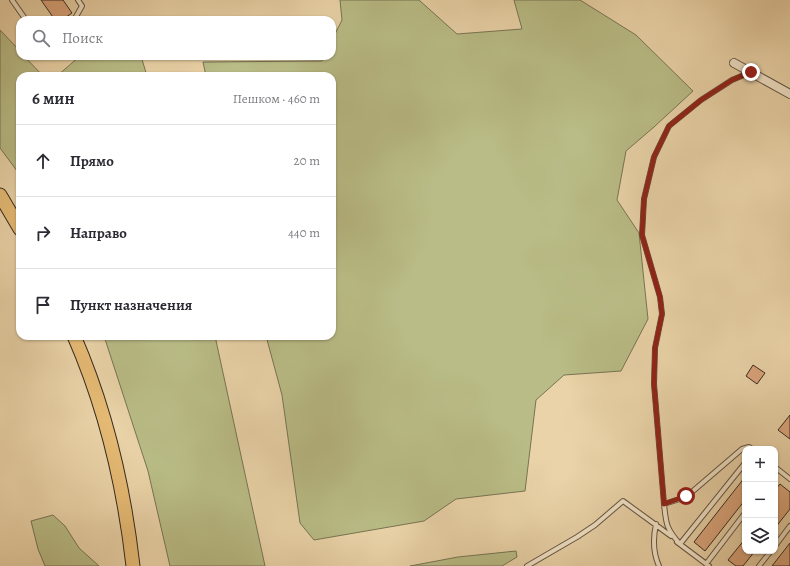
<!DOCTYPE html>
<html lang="ru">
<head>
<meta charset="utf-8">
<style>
	:root { --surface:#fff; --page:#f7f7f7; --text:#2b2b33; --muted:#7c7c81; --line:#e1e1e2 }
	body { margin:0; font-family:Alegreya,serif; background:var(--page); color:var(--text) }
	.controls { position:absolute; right:12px; bottom:12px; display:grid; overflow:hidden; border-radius:8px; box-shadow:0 1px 3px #0004 }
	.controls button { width:36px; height:36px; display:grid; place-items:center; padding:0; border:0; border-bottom:1px solid var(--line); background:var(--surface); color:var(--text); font:20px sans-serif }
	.stop { position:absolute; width:12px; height:12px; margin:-9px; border:3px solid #8f2418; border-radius:50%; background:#fff }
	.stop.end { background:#8f2418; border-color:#fff; box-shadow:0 1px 4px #0008 }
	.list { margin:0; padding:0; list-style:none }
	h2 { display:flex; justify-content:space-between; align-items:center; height:52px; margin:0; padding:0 16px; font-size:17px }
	h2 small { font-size:13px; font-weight:400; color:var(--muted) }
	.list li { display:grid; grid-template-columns:26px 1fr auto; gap:12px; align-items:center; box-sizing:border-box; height:72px; padding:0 16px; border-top:1px solid var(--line) }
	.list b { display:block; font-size:15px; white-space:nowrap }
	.list em { font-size:13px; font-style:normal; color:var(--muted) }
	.icon { flex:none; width:22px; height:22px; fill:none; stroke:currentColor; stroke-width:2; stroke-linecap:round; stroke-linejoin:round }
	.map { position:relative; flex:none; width:790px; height:566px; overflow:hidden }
	.search { position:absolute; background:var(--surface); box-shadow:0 1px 3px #0004; left:16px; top:16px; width:320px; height:44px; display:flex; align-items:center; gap:10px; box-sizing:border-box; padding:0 14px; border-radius:12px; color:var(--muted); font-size:15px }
	.panel { position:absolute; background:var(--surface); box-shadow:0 1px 3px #0004; left:16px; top:72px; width:320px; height:268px; border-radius:12px }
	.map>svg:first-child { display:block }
</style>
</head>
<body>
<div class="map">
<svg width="790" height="566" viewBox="0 0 790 566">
	<rect width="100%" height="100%" fill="#ead3a8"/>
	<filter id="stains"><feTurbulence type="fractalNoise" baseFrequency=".005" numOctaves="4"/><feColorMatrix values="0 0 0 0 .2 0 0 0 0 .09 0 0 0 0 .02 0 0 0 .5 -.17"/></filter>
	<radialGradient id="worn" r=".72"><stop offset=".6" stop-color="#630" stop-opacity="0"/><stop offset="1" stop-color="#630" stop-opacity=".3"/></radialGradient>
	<path fill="#b9bc86" stroke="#787454" d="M340 0H419L457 34 522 29 514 0H580L636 35 693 91 654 127 626 151 617 200 639 233 648 319 621 371 564 375 536 400 525 491 456 499 424 521 314 540 300 523 282 395 266 336H332V76H206L203 62 322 61 324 56H332V40L342 20Z
		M0 30 20 51V56H24L43 76H20V175L0 148Z
		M80 56H141L147 76H57Z
		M104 336H215L265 566H170L148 471Z
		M53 515 65 526 79 548 99 566H45L38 549 31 521Z
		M516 551 517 557 502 566H410L458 557Z"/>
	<path fill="#dba57c" stroke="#362b22" d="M41 0H63L72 13 62 20H55Z
		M753 365 765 373 757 384 746 376Z
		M790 415V439L778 430Z
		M745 477V500L705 551 694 542Z
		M780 484 790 492V509L775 528V490Z
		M745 539V551H755L743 566H736L728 560Z
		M790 543V566H772Z"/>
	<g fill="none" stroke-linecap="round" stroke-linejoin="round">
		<g stroke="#635544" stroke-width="6">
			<path id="service" d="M12 0 26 20
				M74 20 82 6 78 0
				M775 467 790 479
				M664 504 686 497 742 449 749 447 752 449
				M656 524C653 538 653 553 659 566
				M677 542 709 566
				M680 544C666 529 666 523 664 504L654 384 655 348 662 314 660 297 642 235 644 199 654 157 669 126 701 100 732 80 751 72
				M680 544 745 463
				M775 546 790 526
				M706 564 745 513
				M527 566 577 537 595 525 623 501 671 536
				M759 566 771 551"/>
		</g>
		<g stroke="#635544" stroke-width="10">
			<path id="minor" d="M734 63 790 94"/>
		</g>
		<g stroke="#362b22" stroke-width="15">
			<path id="trunk" d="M0 195 20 229
				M74 336C106 409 124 487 133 566"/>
		</g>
		<use href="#service" stroke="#f1e2c6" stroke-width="4"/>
		<use href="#minor" stroke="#f1e2c6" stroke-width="8"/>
		<use href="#trunk" stroke="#e5ba74" stroke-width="13"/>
	</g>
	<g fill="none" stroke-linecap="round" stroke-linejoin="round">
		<path stroke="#8f2418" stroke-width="5" d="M686 496 664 504 654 384 655 348 662 314 660 297 642 235 644 199 654 157 669 126 701 100 732 80 751 72"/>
	</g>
	<rect width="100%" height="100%" filter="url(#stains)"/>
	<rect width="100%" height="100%" fill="url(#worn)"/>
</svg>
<div class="controls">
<button>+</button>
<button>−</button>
<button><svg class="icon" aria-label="layers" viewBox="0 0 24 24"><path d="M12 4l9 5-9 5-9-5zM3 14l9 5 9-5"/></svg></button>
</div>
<div class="stop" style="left:686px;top:496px"></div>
<div class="stop end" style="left:751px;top:72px"></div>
<div class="search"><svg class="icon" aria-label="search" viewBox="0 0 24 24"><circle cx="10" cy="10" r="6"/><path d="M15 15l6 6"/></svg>Поиск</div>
<section class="panel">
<h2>6 мин<small>Пешком · 460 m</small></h2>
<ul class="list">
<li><svg class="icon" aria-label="ahead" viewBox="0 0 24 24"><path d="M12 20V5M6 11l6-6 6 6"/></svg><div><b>Прямо</b></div><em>20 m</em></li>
<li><svg class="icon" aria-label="right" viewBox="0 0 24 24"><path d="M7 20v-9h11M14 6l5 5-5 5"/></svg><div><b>Направо</b></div><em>440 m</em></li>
<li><svg class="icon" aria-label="arrive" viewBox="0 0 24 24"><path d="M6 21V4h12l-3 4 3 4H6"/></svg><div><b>Пункт назначения</b></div></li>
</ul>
</section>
</div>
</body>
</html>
